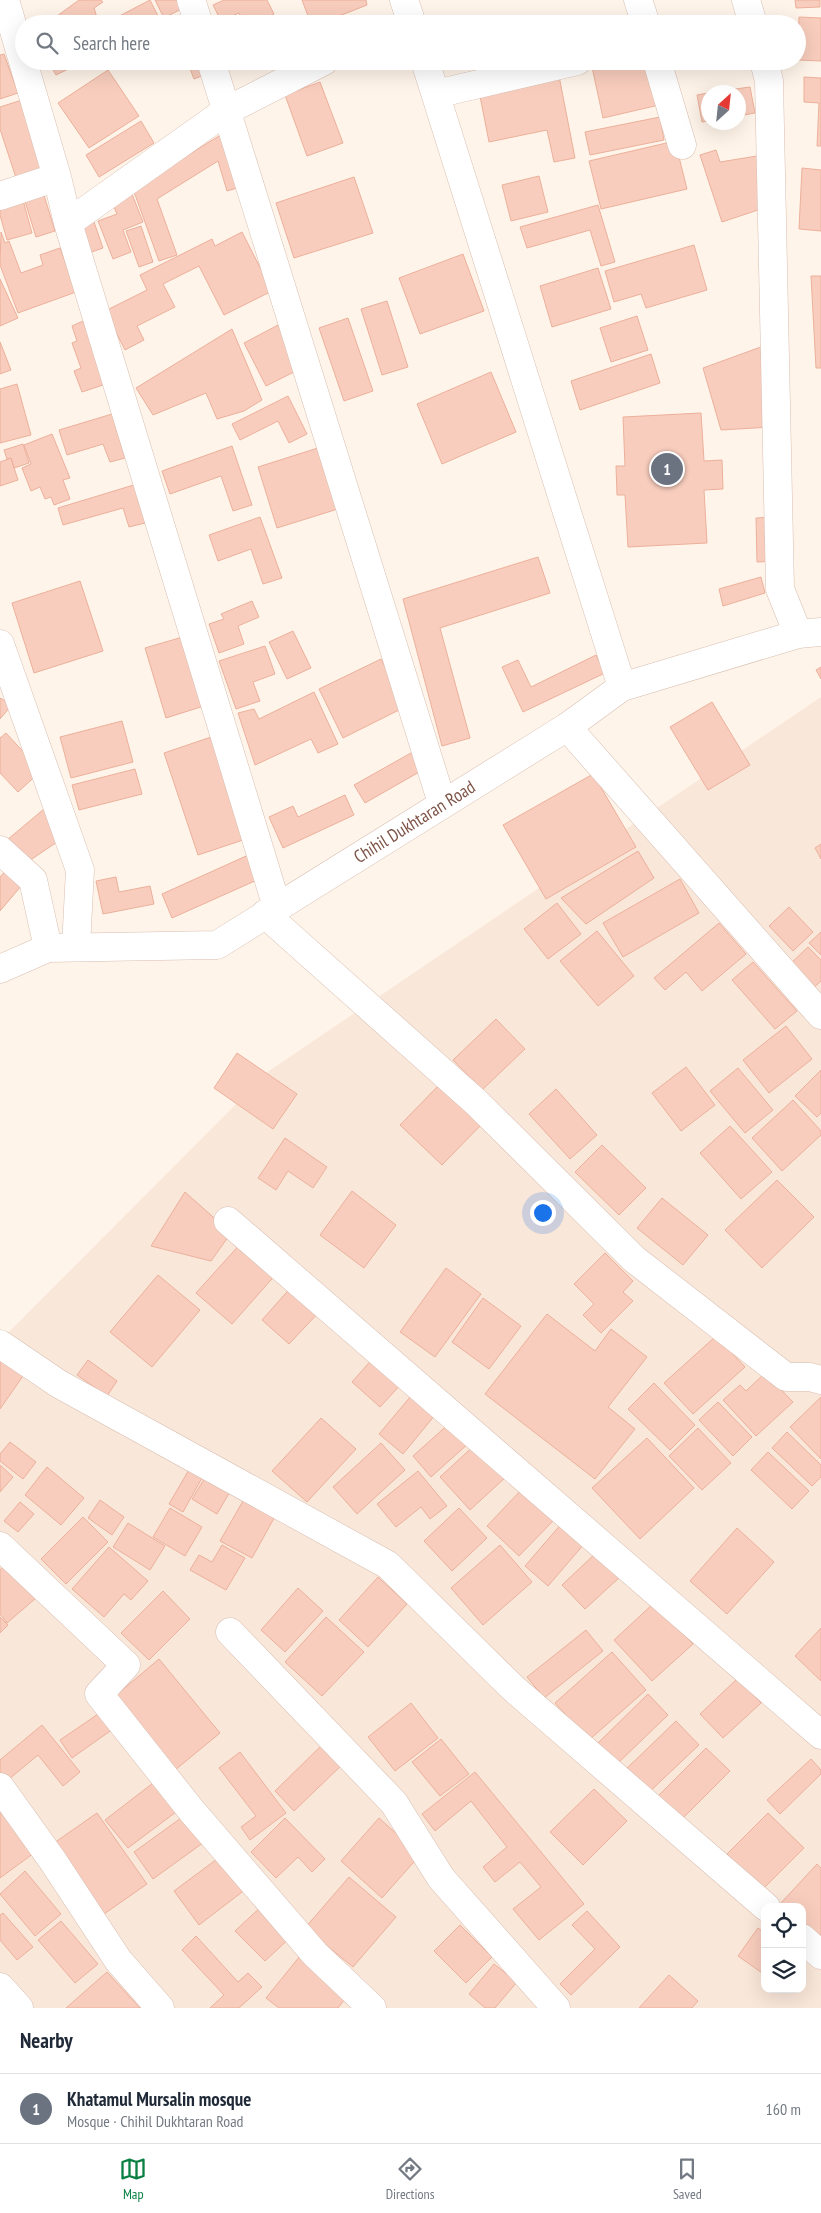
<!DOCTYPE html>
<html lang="en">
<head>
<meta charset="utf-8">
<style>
	:root { --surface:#fff; --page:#f2f2f3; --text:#1f2937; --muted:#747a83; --line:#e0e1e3; --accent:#0b8043 }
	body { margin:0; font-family:"PT Sans Narrow",sans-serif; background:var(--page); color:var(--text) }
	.controls { position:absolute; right:15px; bottom:15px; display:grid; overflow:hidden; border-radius:10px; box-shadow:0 5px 20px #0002 }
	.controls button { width:45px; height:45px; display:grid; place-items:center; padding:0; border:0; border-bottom:1px solid var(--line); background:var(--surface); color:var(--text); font:25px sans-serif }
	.compass { position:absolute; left:701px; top:85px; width:45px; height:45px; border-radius:50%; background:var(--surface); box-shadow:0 5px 20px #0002; rotate:27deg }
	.you { position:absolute; left:542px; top:1212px; width:18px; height:18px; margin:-12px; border:4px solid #fff; border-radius:50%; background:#1a73e8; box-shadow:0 0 0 8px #1a73e833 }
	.badge { display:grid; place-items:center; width:32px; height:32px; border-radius:50%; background:var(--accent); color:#fff; font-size:16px; font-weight:700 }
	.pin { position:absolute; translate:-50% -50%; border:2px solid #fff; box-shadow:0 1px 5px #0006 }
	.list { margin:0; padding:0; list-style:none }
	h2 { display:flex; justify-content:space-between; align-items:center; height:65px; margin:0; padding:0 20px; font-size:21px }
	h2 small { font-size:16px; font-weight:400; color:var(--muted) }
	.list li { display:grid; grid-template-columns:32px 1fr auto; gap:15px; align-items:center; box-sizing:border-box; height:70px; padding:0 20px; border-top:1px solid var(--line) }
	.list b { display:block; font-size:19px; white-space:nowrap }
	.list p { margin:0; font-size:16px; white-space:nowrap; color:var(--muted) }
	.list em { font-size:16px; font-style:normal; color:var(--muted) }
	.icon { flex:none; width:28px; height:28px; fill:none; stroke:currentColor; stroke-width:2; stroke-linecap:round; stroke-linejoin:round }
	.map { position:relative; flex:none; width:821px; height:2008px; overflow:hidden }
	.search { position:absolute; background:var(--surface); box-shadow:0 5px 20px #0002; left:15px; right:15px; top:15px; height:55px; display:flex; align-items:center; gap:12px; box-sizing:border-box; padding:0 18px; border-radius:28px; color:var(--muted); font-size:19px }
	.sheet { height:135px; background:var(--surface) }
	nav { display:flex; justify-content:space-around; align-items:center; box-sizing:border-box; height:70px; border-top:1px solid var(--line); background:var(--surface); font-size:14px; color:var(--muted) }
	nav a { display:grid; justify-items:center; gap:2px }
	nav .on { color:var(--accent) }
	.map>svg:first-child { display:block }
</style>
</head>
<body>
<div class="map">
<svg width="821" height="2008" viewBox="0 0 821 2008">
	<rect width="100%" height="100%" fill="#fff4e9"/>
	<path fill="#f9e7d9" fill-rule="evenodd" d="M821 697V2008H0V1341L269 1071ZM765 1907H802V1989H765Z"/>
	<path fill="#f8cdbd" stroke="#ecb09b" d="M79 0H101L103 2 94 8 99 24H46Z
		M150 0 162 24H109L108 22Z
		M155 0H187L189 5 164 18Z
		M224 0H267L274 14 253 24H244L239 13 221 21 213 5Z
		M302 0H366L367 5 319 24H311Z
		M795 0H820V7L796 8Z
		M799 17 821 18V61L798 60Z
		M4 54 18 93 0 99V55Z
		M48 61H85L56 75Z
		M187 61H204L209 73 194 79Z
		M615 61H648L659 105 603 118 592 67Z
		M108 70 139 116 89 148 58 103Z
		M559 76 575 158 554 162 547 130 489 142 479 91Z
		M804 77 821 78V146H817L819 103 804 102Z
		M320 82 343 143 307 156 285 95Z
		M750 87 755 113 738 116V92H714Z
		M708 93V121L702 122 697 95Z
		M22 100 47 174 18 184 0 129V107Z
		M660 117 664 140 590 155 585 132Z
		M141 121 154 143 99 177 86 155Z
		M227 131 244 186 227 191 218 161 157 199 177 255 159 261 133 189Z
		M675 141 687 189 601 209 589 161Z
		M716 150 720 162 763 155 764 208 722 222 700 155Z
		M802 168 821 170V231L799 229Z
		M539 176 548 212 511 221 502 185Z
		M354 177 373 233 294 258 276 203Z
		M43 192 55 231 36 237 24 198Z
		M132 194 143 222 123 230 131 252 113 259 98 221 117 214 112 202Z
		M23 200 32 233 7 240 0 215V206Z
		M598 205 615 262 601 266 590 230 527 248 520 227Z
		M93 219 103 248 86 254 76 225Z
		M141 226 153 262 139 267 126 231Z
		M1 232 5 243 9 241 21 273 43 265 40 255 60 248 76 292 18 313 0 265Z
		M242 232 272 291 224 315 199 266 163 284 175 307 137 326 144 340 125 350 105 311 147 290 140 275 212 239 215 246Z
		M694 245 707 290 646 308 641 294 614 302 605 271Z
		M463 254 484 311 420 334 399 278Z
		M598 268 611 309 552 327 540 286Z
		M811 276H821V368H816Z
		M0 279 18 318 0 326Z
		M387 301 408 367 382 375 361 309Z
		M637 316 648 350 611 362 600 328Z
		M348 318 373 391 344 401 319 328Z
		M83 321 106 384 82 392 74 371 81 368 72 343 77 341 72 326Z
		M278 325 300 369 266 386 244 343Z
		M232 329 262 400 244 411 217 419 206 393 153 415 136 388Z
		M0 342 11 370 0 374Z
		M769 344 771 427 721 430 703 368Z
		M651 354 660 383 580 410 571 381Z
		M491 372 516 432 442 464 417 404Z
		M17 384 31 435 0 443V389Z
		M288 396 307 434 289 443 278 421 240 440 232 424Z
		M701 413 704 461 722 460 723 489 704 490 707 543 628 547 625 495H617L616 466H625L623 417Z
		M112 414 125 458 110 462 103 444 67 455 59 430Z
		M52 434 70 478 63 480 70 499 54 505 51 497 45 499 40 487 31 491 22 468 31 464 24 445Z
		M23 444 29 463 14 468 11 458 7 459 4 450Z
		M232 446 252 505 233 511 221 476 170 494 162 471Z
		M321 447 341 508 277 528 258 467Z
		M11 458 18 480 0 486V462Z
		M137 484 149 522 129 527 123 508 63 525 58 508Z
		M260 517 282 578 263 584 251 549 218 561 209 535Z
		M774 517 776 561 757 562 756 518Z
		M538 557 550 593 440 628 470 738 442 746 403 599Z
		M761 577 765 593 723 606 719 589Z
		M80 581 103 651 34 673 12 603Z
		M252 601 259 617 238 626 244 644 219 653 209 624 224 619 221 614Z
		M293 631 311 668 287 679 269 642Z
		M186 636 207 705 166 718 145 648Z
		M265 646 275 674 253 682 260 701 236 709 219 661Z
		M596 655 605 673 523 712 502 667 518 660 531 687Z
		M381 659 405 707 343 738 319 689Z
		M821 667V679L816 670Z
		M314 692 338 744 318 753 311 739 255 765 238 713 254 709 259 719Z
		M1 698 11 706 0 719V699Z
		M712 702 750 765 708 790 670 727Z
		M122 721 133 762 71 778 60 737Z
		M6 733 41 771 18 792 0 773V738Z
		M217 735 252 837 198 855 164 753Z
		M418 749 428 767 365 803 354 785Z
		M135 769 142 794 79 810 72 785Z
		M593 774 636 847 546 899 503 825Z
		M345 795 354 815 283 848 269 817 293 806 298 817Z
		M44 809 57 842 29 861 7 840Z
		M821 844V859L815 848Z
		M638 851 654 878 586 924 561 898Z
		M255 852 266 876 172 918 162 894Z
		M5 871 22 885 0 911V877Z
		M116 877 119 892 150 886 154 904 103 914 96 881Z
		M680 879 699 913 623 957 603 923Z
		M557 903 581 934 548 959 524 929Z
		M789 907 813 932 793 951 769 926Z
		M719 923 746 954 702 991 686 972 665 990 654 978Z
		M597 931 634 976 598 1006 560 961Z
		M821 932V955L809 943Z
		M808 947 821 960V981L811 990 787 967Z
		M753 962 797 1011 775 1029 732 980Z
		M496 1019 525 1049 482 1090 453 1060Z
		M786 1026 812 1059 769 1093 743 1060Z
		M237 1053 297 1094 273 1129 214 1088Z
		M686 1067 715 1105 681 1131 652 1093Z
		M738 1068 773 1110 745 1133 710 1091Z
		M821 1070V1113L817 1117 795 1096Z
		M439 1085 481 1125 442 1165 400 1125Z
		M556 1089 597 1135 570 1159 529 1114Z
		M793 1100 821 1131V1135L782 1171 752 1138Z
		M730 1126 772 1172 741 1199 700 1153Z
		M285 1138 327 1167 313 1188 288 1171 276 1190 258 1178Z
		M602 1145 646 1188 619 1215 575 1172Z
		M777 1180 814 1217 762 1268 725 1230Z
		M352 1191 396 1225 364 1268 320 1235Z
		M185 1192 231 1233 211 1261 151 1246Z
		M662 1198 708 1235 683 1265 637 1228Z
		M243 1241 278 1272 232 1324 196 1293Z
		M605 1253 633 1281 623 1292 633 1301 601 1333 583 1315 594 1304 574 1284Z
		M446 1268 481 1294 435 1357 400 1332Z
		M158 1275 200 1310 152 1367 110 1332Z
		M293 1285 321 1310 289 1344 262 1320Z
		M483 1298 521 1326 489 1369 452 1342Z
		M547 1314 595 1351 611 1329 647 1357 608 1407 635 1429 595 1479 485 1394Z
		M716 1336 745 1367 693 1414 664 1383Z
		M375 1356 404 1381 380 1407 352 1382Z
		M0 1360 23 1376 0 1409Z
		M88 1360 117 1381 107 1396 77 1375Z
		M765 1373 793 1402 756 1436 723 1400 740 1385 746 1391Z
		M654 1383 695 1425 670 1450 628 1409Z
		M416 1390 440 1409 403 1454 379 1434Z
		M821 1397V1459L790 1427Z
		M718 1402 752 1437 733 1456 699 1420Z
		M321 1418 356 1449 307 1502 272 1471Z
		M452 1421 470 1442 431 1477 413 1456Z
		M698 1428 731 1463 702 1490 669 1456Z
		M787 1432 821 1465V1477L812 1486 772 1448Z
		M647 1438 694 1488 640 1539 592 1488Z
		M10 1442 36 1462 23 1479 0 1461V1454Z
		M381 1443 405 1470 357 1514 333 1487Z
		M477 1443 507 1476 470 1510 440 1477Z
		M768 1452 809 1491 792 1509 751 1470Z
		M0 1465 13 1477 0 1492Z
		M47 1467 84 1498 61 1525 25 1495Z
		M190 1468 203 1476 183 1512 169 1504Z
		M418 1471 447 1506 430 1519 421 1507 396 1527 377 1504Z
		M206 1476 231 1490 217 1514 192 1499Z
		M523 1488 555 1519 519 1556 487 1526Z
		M247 1494 278 1511 252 1558 220 1541Z
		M100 1500 124 1517 112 1535 88 1518Z
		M20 1502 34 1514 18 1532 4 1521Z
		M170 1508 202 1527 185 1556 153 1537Z
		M459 1508 487 1538 452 1571 424 1541Z
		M83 1517 108 1542 66 1584 41 1559Z
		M128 1523 165 1546 150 1570 113 1547Z
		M562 1523 585 1543 548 1586 525 1566Z
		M737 1528 774 1562 727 1614 690 1581Z
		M222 1545 245 1558 226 1590 190 1570 199 1555 212 1562Z
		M500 1545 532 1582 483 1625 451 1588Z
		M109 1547 148 1581 131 1600 124 1594 104 1617 72 1589Z
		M597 1552 620 1577 585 1609 562 1585Z
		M6 1564 36 1598 7 1623 0 1614V1570Z
		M378 1577 407 1604 368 1647 339 1620Z
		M298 1588 323 1611 285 1652 261 1630Z
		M163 1591 190 1619 149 1660 121 1633Z
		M654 1603 693 1644 652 1681 614 1640Z
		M0 1617 8 1625 0 1633Z
		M326 1617 364 1652 322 1696 285 1662Z
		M821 1628V1681L795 1656Z
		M586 1630 603 1651 544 1698 527 1677Z
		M612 1652 646 1690 589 1740 555 1703Z
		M159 1659 220 1733 175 1770 114 1697Z
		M738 1678 761 1703 723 1738 700 1714Z
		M648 1694 668 1715 616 1765 596 1745Z
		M411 1703 438 1738 395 1771 368 1737Z
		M101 1712 113 1729 72 1758 60 1740Z
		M676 1721 699 1745 645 1796 622 1773Z
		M42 1725 80 1772 63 1786 38 1755 8 1780 0 1772V1760Z
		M441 1739 469 1774 440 1796 412 1762Z
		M325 1742 345 1762 294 1811 275 1791Z
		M706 1748 730 1771 675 1826 651 1803Z
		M240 1752 286 1813 250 1840 241 1827 256 1816 219 1768Z
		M811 1759 821 1770V1774L780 1814 767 1800Z
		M475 1772 584 1904 539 1940 513 1909 541 1887 520 1862 495 1882 483 1867 507 1847 471 1801 435 1831 422 1814Z
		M157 1780 180 1809 128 1848 105 1820Z
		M594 1789 627 1821 583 1865 550 1832Z
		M0 1809 34 1853 0 1878Z
		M97 1813 147 1884 104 1914 54 1843Z
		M188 1813 207 1840 153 1879 134 1852Z
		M768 1813 804 1848 762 1890 727 1854Z
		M285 1818 325 1859 312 1872 298 1857 276 1878 251 1852Z
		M379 1818 420 1855 382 1898 341 1861Z
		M221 1856 246 1889 199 1925 174 1891Z
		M817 1864 821 1868V1939L802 1925V1907H783L780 1904Z
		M25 1871 61 1914 35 1936 0 1894Z
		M349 1877 396 1917 353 1967 305 1928Z
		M263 1905 292 1936 265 1961 235 1931Z
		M587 1911 620 1947 571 1995 560 1984 595 1949 572 1925Z
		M3 1913 33 1947 17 1960 0 1940V1915Z
		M61 1921 98 1964 75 1983 38 1940Z
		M460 1925 492 1957 466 1983 434 1951Z
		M758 1928 765 1933V1975L738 1956Z
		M196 1936 238 1982 248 1973 262 1987 239 2008H210L224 1995 182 1950Z
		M300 1956 348 1995 338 2008H279L266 1998Z
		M494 1964 517 1982 495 2008H485L469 1994Z
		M107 1972 140 2008H66Z
		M669 1975 698 2001 692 2008H639Z"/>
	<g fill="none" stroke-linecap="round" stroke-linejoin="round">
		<g stroke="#d8beb1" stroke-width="29">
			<path id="minor" d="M5 0 57 177 68 223 277 907
				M191 0 199 24
				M404 0 412 24
				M638 0 646 24
				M746 0 753 24
				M211 61 442 803
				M425 61 622 687
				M657 61 682 145
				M764 61 769 81 780 589 798 634
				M436 94 577 61
				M0 196 57 177
				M68 223 226 111 324 61
				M0 644 80 870 76 947
				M567 727 821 1015
				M0 850 33 880 48 948
				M265 914 477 1103 634 1259 786 1377H810L821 1380
				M228 1221 821 1735
				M0 1344 59 1384 388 1565 513 1688 766 1907
				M0 1546 126 1665 99 1694 191 1810 315 1954 372 2008
				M230 1632 394 1803 441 1878 556 2008
				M0 1787 53 1861 118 1960 160 2008
				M802 1938 821 1955
				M0 1987 19 2008"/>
		</g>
		<g stroke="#d8beb1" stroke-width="29">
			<g id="tertiary">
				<path id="s1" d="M0 969 48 948 217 945 567 727 622 687 798 634 821 632"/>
			</g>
		</g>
		<use href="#minor" stroke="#fff" stroke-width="28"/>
		<use href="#tertiary" stroke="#fff" stroke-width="28"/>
	</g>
	<g text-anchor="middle" stroke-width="4" stroke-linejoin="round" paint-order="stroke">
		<g font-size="18" fill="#7e5548" stroke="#fff8f2">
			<text dy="6" stroke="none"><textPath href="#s1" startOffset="454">Chihil Dukhtaran Road</textPath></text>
		</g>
	</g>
</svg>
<div class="controls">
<button><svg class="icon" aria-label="locate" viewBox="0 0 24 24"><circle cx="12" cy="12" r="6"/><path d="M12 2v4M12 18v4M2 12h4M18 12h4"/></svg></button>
<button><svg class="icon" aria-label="layers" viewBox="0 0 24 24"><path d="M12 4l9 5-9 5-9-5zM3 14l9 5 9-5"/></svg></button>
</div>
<svg class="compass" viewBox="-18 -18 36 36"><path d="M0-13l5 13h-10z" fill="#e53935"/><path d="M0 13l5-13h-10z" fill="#747a83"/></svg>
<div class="you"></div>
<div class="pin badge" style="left:667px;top:469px;background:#6b7280">1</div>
<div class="search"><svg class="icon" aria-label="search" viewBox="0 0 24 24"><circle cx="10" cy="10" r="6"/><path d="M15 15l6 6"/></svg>Search here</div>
</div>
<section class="sheet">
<h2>Nearby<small></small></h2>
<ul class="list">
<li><span class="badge" style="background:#6b7280">1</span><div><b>Khatamul Mursalin mosque</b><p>Mosque · Chihil Dukhtaran Road</p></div><em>160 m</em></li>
</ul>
</section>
<nav>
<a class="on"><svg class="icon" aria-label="map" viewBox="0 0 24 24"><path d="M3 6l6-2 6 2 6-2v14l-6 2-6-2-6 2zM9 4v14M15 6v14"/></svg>Map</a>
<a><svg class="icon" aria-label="directions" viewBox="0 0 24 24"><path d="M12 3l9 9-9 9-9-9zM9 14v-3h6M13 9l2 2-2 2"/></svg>Directions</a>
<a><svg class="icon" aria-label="saved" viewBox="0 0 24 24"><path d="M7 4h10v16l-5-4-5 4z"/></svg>Saved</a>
</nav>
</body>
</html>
